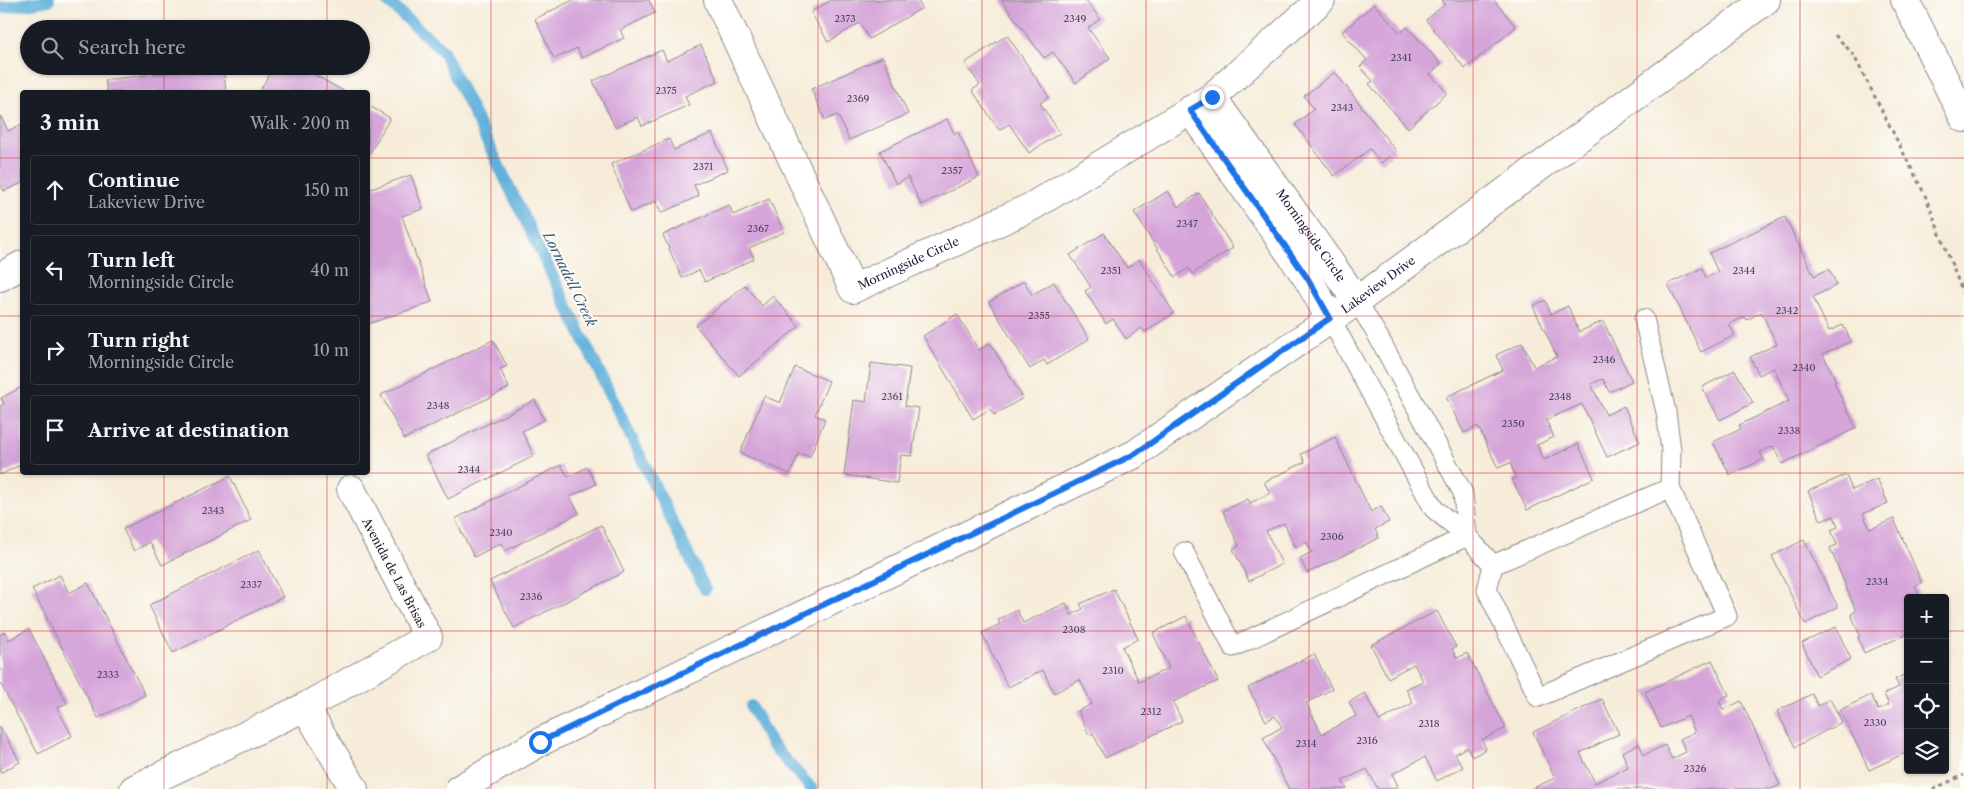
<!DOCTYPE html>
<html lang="en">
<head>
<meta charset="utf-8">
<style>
	:root { --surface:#171b24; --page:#20242c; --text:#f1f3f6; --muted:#9ea1a6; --line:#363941 }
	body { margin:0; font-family:"Libre Caslon Text",serif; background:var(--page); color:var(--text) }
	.controls { position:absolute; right:15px; bottom:15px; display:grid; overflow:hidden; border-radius:5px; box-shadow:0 1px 4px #0004 }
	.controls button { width:45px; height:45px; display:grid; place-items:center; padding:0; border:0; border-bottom:1px solid var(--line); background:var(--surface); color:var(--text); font:25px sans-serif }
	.stop { position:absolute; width:15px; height:15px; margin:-11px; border:4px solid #1a73e8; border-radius:50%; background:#fff }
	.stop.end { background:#1a73e8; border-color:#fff; box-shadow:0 1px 5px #0008 }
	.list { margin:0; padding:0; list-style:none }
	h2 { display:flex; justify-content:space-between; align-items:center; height:65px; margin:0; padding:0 20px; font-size:21px }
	h2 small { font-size:16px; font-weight:400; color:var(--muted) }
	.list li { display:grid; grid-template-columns:32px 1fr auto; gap:15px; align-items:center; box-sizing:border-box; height:70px; margin:0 10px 10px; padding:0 10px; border:1px solid var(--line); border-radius:5px }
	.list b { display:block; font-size:19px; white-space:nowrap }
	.list p { margin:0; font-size:16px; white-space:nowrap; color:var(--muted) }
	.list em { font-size:16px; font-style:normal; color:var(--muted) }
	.icon { flex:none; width:28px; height:28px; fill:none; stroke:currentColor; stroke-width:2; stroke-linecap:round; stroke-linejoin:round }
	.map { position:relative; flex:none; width:1964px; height:789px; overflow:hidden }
	.search { position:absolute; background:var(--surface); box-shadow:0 1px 4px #0004; left:20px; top:20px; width:350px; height:55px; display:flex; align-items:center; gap:12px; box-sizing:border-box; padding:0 18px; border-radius:28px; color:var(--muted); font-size:19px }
	.panel { position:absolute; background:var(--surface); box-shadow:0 1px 4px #0004; left:20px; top:90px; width:350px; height:385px; border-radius:5px }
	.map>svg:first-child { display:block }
</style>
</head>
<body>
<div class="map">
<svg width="1964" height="789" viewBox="0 0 1964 789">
	<rect width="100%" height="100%" fill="#fdfcf7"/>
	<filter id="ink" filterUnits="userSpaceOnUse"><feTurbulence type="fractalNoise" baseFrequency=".02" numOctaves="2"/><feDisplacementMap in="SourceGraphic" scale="10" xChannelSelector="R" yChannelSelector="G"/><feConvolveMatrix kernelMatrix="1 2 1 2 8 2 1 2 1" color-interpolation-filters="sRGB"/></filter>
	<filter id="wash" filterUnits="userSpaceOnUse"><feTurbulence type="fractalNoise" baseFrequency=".0096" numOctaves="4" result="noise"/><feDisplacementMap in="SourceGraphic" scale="20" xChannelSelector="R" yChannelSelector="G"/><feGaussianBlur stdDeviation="1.12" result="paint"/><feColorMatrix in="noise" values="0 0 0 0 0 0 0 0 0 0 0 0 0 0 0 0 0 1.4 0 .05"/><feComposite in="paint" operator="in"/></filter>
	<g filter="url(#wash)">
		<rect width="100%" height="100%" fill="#f6ecd9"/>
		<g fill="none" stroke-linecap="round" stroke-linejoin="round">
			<path stroke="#60b0db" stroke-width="12" d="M386 0 443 51 705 589
				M0 8 49 0
				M751 706 771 744 812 789"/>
		</g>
		<g id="blocks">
			<path fill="#d5a5d9" d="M573 0H649L655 13 620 30 624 38 582 58 577 48 554 59 535 19Z
				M831 0H917L922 8 869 39 860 23 828 42 811 12Z
				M1001 0H1086L1100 19 1088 28 1110 58 1076 83 1053 52 1044 58Z
				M1442 0H1494L1516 27 1465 69 1426 20 1445 4Z
				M1374 4 1400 33 1407 27 1441 64 1430 74 1447 93 1408 128 1369 84 1373 81 1360 67 1367 60 1342 32Z
				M1007 35 1049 97 1040 103 1060 133 1029 153 1009 124 999 130 972 90 980 85 965 63Z
				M701 45 718 81 685 96 689 105 642 126 638 117 615 127 593 81 662 50 667 61Z
				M883 57 908 114 849 140 838 115 825 120 811 89Z
				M221 66H223L226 92H107L105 80Z
				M274 66H299L345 92H259Z
				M1335 72 1396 151 1381 163 1370 149 1334 176 1295 124 1314 109 1304 96Z
				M368 105 390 118 368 156Z
				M0 115 8 131 22 124V183L4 191 0 183Z
				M947 119 954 133 958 132 979 177 921 205 908 177 896 184 880 151Z
				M712 133 728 170 694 185 699 196 661 213 656 201 631 212 611 164 669 139 674 150Z
				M411 175 423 209 402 216 432 302 368 324V190Z
				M1168 191 1178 207 1199 193 1233 248 1192 274 1189 268 1175 277 1134 212Z
				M769 199 784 232 749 248 754 259 705 282 699 270 682 278 663 235 729 205 733 215Z
				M1785 217 1814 276 1829 269 1837 285 1813 297 1829 331 1843 325 1851 341 1823 354 1836 381 1834 382 1856 428 1782 464 1773 446 1760 452 1764 459 1730 475 1713 442 1741 429 1739 425 1789 401 1774 368 1759 375 1750 357 1777 344 1761 312 1747 320 1745 317 1729 324 1735 335 1701 352 1668 284 1702 268 1706 278 1718 272 1709 253Z
				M1104 233 1127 268 1139 259 1174 313 1145 332 1142 328 1126 339 1113 319 1106 324 1085 291 1091 287 1070 255Z
				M1024 281 1032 295 1054 282 1089 339 1047 365 1044 360 1030 369 989 302Z
				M745 285 762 306 773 296 799 326 739 376 696 326Z
				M1545 300 1551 314 1568 306 1579 332 1603 321 1632 381 1609 392 1603 379 1591 384 1606 415 1624 406 1640 442 1607 457 1582 404 1546 420 1554 437 1537 445 1544 460 1578 444 1594 478 1527 510 1512 479 1516 478 1510 463 1498 468 1478 426 1464 433 1446 397 1503 370 1496 355 1522 343 1534 367 1557 357 1533 306Z
				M957 314 979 350 990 343 1023 398 994 415 990 409 973 419 923 336Z
				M493 340 507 366 500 369 509 388 404 439 381 395Z
				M871 363 910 368 905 406 919 408 912 456 901 455 897 483 844 475 854 400 866 402Z
				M795 367 829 381 815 415 825 419 810 457 799 453 790 474 740 453 764 396 780 403Z
				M1735 370 1753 403 1720 420 1702 387Z
				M22 387V464L0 475V406L4 404 1 398Z
				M535 400 544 420 522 431 534 456 448 499 426 455Z
				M1335 437 1371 512 1381 506 1389 522 1375 529 1379 538 1307 573 1300 558 1312 552 1307 542 1296 548 1284 523 1266 531 1282 564 1249 581 1233 549 1239 546 1223 511 1248 499 1250 503 1270 493 1264 482 1305 462 1301 454Z
				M561 465 568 477 587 467 596 484 570 497 579 513 505 551 501 543 474 557 455 519Z
				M1846 475 1852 490 1877 479 1888 503 1863 514 1870 529 1894 519 1922 583 1915 586 1920 598H1908V634L1864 653 1858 637 1860 636 1851 614 1856 611 1830 548 1837 545 1831 530 1838 527 1834 516 1821 521 1808 491Z
				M230 476 251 520 162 565 150 542 134 551 123 529Z
				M601 525 624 572 514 628 490 581Z
				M1804 540 1838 607 1805 624 1772 556Z
				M259 550 283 597 173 653 149 605Z
				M60 575 69 593 88 583 145 695 98 718 32 589Z
				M1114 589 1138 639 1122 647 1139 682 1169 668 1153 633 1186 616 1218 681 1173 702 1182 721 1105 758 1093 733 1089 735 1078 711 1092 704 1080 680 1054 693 1043 670 1008 687 982 633 1000 624 998 620 1017 610 1023 623 1066 603 1071 615 1083 609 1080 604Z
				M1437 611 1456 647 1452 649 1457 658 1467 653 1506 728 1482 740 1486 749 1472 757 1467 747 1455 754 1463 767 1437 781 1425 757 1392 774 1398 786 1392 789H1378L1367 769 1342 781 1347 789H1289L1263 738 1282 727 1275 716 1266 721 1248 688 1314 654 1332 689 1306 703 1322 734 1356 716 1349 702 1365 693 1379 721 1413 703 1406 689 1423 681 1414 664 1388 678 1371 645Z
				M1836 627 1851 659 1817 676 1802 643Z
				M29 629 67 703 57 708 72 736 38 754 0 683V635L5 632 9 640Z
				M1712 660 1729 695 1719 700 1723 710 1741 701 1780 785 1771 789H1531L1555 778 1533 732 1602 699 1619 734 1580 753 1595 783 1628 767 1622 752 1639 744 1644 755 1665 745 1672 759 1686 752 1680 739 1695 732 1688 716 1661 728 1645 692Z
				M1908 673V752L1869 770 1840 710 1871 695 1878 710 1889 705 1884 694 1899 687 1895 679Z
				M1812 694 1818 706 1830 699 1842 722 1795 747 1777 711Z
				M0 726 20 762 0 773Z"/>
		</g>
	</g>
	<g filter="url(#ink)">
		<use href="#blocks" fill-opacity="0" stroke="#8c878a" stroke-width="1"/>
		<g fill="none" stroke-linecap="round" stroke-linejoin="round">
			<g stroke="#8c878a" stroke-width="21">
				<path id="service" d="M1357 301 1379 338 1463 493 1467 536
					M1330 318 1434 509 1467 536 1493 565 1670 488 1727 616 1538 697 1487 590 1493 565
					M1644 319 1666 412 1671 450 1670 488
					M1184 552 1233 647 1467 536"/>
			</g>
			<g stroke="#8c878a" stroke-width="30">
				<g id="minor">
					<path id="s1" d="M718 0 853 289 1031 207 1212 97 1321 0"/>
					<path id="s2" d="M1212 97 1357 301"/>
					<path d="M1190 110 1308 279 1330 318"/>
					<path d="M0 277 22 265"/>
					<path d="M305 707 354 789"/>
					<path d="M134 789 305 707 428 637 351 489"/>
					<path id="s3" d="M459 789 540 742 1135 454 1357 301 1766 0"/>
				</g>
			</g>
			<g stroke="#8c878a" stroke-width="30">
				<path id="tertiary" d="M1905 0 1964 118"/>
			</g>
			<path stroke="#8c878a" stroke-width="3" stroke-dasharray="4 4" stroke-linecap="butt" d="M1835 35 1853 54 1925 195 1964 296
				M1933 789 1964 775"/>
			<use href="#service" stroke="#fff" stroke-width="19"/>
			<use href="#minor" stroke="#fff" stroke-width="28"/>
			<use href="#tertiary" stroke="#fff" stroke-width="28"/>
		</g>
	</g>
	<g fill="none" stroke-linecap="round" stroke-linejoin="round" filter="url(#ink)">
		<path stroke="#1a73e8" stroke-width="6" d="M540 742 1135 454 1330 318 1308 279 1190 110 1212 97"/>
	</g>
	<path fill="none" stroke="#d62828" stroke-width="1" stroke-opacity="0.55" d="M164 0V29M327 0V29M491 0V789M655 0V789M818 0V789M982 0V789M1146 0V789M1309 0V789M1473 0V789M1637 0V789M1800 0V789M164 66V92M327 66V92M0 158H22M368 158H1964M0 316H22M368 316H1964M164 472V789M327 472V789M0 473H1964M0 631H1908M1945 631H1964"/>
	<g text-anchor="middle" stroke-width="4" stroke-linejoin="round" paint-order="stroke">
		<g font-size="10" fill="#4f4362">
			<text x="845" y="22">2373</text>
			<text x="1075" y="22">2349</text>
			<text x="1401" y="61">2341</text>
			<text x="666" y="94">2375</text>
			<text x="858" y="102">2369</text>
			<text x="1342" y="111">2343</text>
			<text x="703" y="170">2371</text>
			<text x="952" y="174">2357</text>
			<text x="1187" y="227">2347</text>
			<text x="758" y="232">2367</text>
			<text x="1111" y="274">2351</text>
			<text x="1744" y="274">2344</text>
			<text x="1787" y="314">2342</text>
			<text x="1039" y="319">2355</text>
			<text x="1604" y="363">2346</text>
			<text x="1804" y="371">2340</text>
			<text x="892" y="400">2361</text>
			<text x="1560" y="400">2348</text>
			<text x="438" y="409">2348</text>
			<text x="1513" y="427">2350</text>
			<text x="1789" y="434">2338</text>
			<text x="469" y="473">2344</text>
			<text x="213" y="514">2343</text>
			<text x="501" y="536">2340</text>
			<text x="1332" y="540">2306</text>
			<text x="1877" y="585">2334</text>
			<text x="251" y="588">2337</text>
			<text x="531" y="600">2336</text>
			<text x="1074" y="633">2308</text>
			<text x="1113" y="674">2310</text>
			<text x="108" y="678">2333</text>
			<text x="1151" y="715">2312</text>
			<text x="1875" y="726">2330</text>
			<text x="1429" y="727">2318</text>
			<text x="1367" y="744">2316</text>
			<text x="1306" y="747">2314</text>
			<text x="1695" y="772">2326</text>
		</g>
		<g font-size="12" fill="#22223b" stroke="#fdfcf7">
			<text dy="4" stroke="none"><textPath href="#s2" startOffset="170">Morningside Circle</textPath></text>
			<text dy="4" stroke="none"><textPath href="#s1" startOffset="380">Morningside Circle</textPath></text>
			<text dy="4" stroke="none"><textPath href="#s3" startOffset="1051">Lakeview Drive</textPath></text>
			<text transform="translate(394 573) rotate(62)" y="4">Avenida de Las Brisas</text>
		</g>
		<g font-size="14" font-style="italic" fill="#3b5b7b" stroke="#fdfcf7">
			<text transform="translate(570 279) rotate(64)" y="5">Lornadell Creek</text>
		</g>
	</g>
</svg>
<div class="controls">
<button>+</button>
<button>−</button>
<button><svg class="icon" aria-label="locate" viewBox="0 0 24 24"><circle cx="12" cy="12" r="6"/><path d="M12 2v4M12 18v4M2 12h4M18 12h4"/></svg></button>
<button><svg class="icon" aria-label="layers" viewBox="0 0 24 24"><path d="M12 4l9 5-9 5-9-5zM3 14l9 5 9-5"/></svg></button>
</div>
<div class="stop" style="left:540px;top:742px"></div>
<div class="stop end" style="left:1212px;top:97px"></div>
<div class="search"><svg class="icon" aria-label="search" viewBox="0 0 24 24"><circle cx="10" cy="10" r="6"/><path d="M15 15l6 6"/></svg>Search here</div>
<section class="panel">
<h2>3 min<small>Walk · 200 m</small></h2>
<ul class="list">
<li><svg class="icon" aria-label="ahead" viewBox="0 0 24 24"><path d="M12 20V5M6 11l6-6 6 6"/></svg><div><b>Continue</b><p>Lakeview Drive</p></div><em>150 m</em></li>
<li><svg class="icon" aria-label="left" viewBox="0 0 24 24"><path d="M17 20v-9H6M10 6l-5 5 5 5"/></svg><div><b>Turn left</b><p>Morningside Circle</p></div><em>40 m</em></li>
<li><svg class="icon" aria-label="right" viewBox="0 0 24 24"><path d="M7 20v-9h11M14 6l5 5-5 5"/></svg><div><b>Turn right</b><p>Morningside Circle</p></div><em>10 m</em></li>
<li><svg class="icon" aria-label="arrive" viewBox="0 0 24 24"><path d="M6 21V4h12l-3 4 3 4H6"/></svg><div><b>Arrive at destination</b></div></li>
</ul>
</section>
</div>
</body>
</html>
